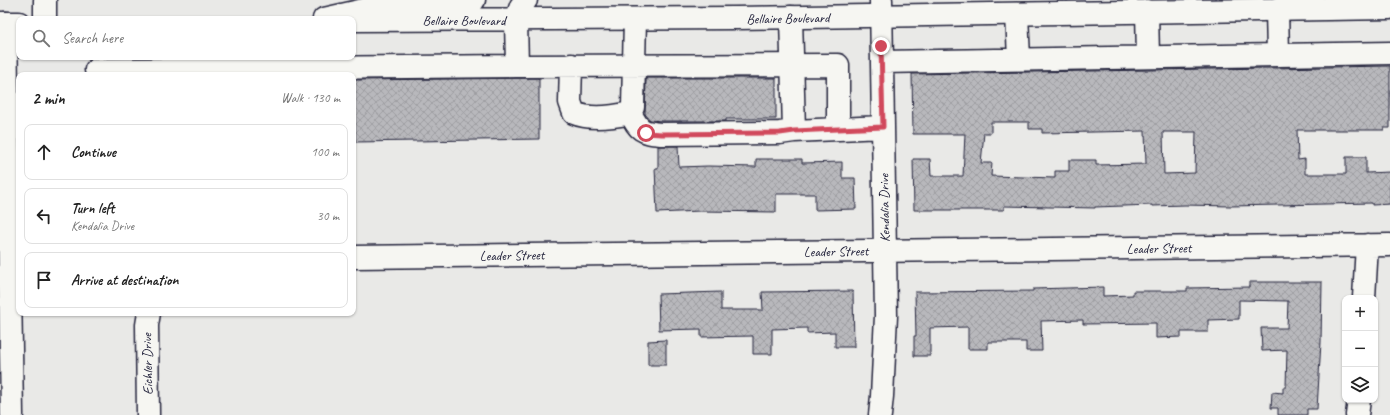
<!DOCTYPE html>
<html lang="en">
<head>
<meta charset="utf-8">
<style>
	:root { --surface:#fff; --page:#f6f6f6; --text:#222; --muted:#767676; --line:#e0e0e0 }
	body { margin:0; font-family:Caveat,sans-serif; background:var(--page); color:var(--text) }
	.controls { position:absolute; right:12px; bottom:12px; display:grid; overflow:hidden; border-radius:8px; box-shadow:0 1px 3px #0004 }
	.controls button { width:36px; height:36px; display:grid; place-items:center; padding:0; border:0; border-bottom:1px solid var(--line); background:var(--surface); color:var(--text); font:20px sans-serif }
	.stop { position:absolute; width:12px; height:12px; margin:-9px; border:3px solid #d1495b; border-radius:50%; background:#fff }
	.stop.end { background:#d1495b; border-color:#fff; box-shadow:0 1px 4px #0008 }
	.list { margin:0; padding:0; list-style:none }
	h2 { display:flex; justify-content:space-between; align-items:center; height:52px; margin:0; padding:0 16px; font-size:17px }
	h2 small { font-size:13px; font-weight:400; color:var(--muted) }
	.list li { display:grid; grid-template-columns:26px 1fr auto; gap:12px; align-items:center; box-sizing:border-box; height:56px; margin:0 8px 8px; padding:0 8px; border:1px solid var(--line); border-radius:8px }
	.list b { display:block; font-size:15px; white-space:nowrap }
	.list p { margin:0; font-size:13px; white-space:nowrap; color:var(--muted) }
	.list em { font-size:13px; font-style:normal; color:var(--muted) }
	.icon { flex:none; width:22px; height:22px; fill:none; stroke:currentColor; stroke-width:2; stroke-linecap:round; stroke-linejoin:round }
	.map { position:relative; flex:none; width:1390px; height:415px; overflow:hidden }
	.search { position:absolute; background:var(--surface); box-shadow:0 1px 3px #0004; left:16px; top:16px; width:340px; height:44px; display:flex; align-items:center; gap:10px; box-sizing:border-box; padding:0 14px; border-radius:8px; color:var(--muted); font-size:15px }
	.panel { position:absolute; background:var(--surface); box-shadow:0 1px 3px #0004; left:16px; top:72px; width:340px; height:244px; border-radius:8px }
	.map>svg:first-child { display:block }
</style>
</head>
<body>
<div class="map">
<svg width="1390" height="415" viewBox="0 0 1390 415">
	<defs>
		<pattern id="building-cross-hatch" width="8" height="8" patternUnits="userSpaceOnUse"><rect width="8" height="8" fill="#b8b8bc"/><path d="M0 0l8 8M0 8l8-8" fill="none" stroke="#9e9ea2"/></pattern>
	</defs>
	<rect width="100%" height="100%" fill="#e9e9e7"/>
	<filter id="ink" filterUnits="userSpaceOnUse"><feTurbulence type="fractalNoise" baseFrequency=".025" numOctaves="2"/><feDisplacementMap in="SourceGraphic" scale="8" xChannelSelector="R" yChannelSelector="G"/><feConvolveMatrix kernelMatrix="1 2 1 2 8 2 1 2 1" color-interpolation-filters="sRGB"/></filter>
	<g filter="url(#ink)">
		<path fill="url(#building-cross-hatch)" stroke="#22223b" fill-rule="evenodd" d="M1390 66V128H1384V130H1297L1298 160 1305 159V174H1346V157H1366V173L1390 172V204L1372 205V203L1231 206 1185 205 1152 206V205L1095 207V208L1004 206V210H914L913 159H930L931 176H963L965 134H913L912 74ZM991 122H1029V129H1042V133L1145 131 1146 164 1096 165V160H1069V171H1055V178L991 176 992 163H981L984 133H991ZM1163 132H1196L1195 173 1164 174Z
			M539 78V139L355 142 354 80Z
			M646 78H776V119H726V121H662L650 120 645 114Z
			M658 146H678L679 167 708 166 756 167V159H802V163L842 162V178H855L856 209 815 210V194H776V212L700 211 657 213 655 168H658Z
			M1249 282H1322L1321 342 1317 409H1307V415H1278V408H1271L1272 392 1283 393V387H1286L1287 350 1262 351 1261 328H1287L1288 301 1239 300V319L1208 320V332H1181V337L1156 338V323L1083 324V320L1041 321 1042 351H1026V342H988V349H968V327L930 328V356H914V336H916L915 292 1033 291V289L1103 287V296L1133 295V291H1187V288L1249 287Z
			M853 291 854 347H835V332L807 333V328L772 329V354H753V336L701 337V329L659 330 658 294 721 292V310H763L762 292Z
			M666 340V365H648V341Z"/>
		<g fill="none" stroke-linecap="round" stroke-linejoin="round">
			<g stroke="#22223b" stroke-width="25">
				<path id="minor" d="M1277 9 1278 55
					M1147 11 1148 57
					M1017 14 1019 59
					M791 17 794 131
					M516 20 517 66
					M6 23 12 415
					M882 62 1390 53
					M571 65 570 102 574 113C590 120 612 117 630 113L633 107 635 19
					M96 70 517 66 838 65V129
					M630 113C640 131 641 132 661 134L780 133 794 131 883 127
					M353 257 1390 245
					M1364 298 1367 245
					M148 415 147 325 149 313
					M880 415 882 396 886 316 881 0
					M1357 415 1359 400"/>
			</g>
			<g stroke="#22223b" stroke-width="25">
				<path id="major" d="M45 0V19
					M324 19 395 3 474 0
					M353 20 736 18 1390 8
					M516 20 521 6 526 0
					M0 23H19"/>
			</g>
			<use href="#minor" stroke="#f6f6f2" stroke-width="22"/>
			<use href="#major" stroke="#f6f6f2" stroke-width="22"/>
		</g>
	</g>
	<g fill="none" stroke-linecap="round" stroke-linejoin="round" filter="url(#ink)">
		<path stroke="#d1495b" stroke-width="5" d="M646 133 662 134 780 133 794 131 883 127 881 46"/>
	</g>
	<g text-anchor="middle" stroke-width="3" stroke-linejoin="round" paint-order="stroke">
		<g font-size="14" fill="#22223b" stroke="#f6f6f2">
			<text transform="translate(788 18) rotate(-1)" y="5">Bellaire Boulevard</text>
			<text x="464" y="25">Bellaire Boulevard</text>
			<text transform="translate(884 208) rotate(-91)" y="5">Kendalia Drive</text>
			<text transform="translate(1159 248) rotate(-1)" y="5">Leader Street</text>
			<text transform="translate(836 251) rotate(-1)" y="5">Leader Street</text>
			<text transform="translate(512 255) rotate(-1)" y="5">Leader Street</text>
			<text transform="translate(147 364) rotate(-91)" y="5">Eichler Drive</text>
		</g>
	</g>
</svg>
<div class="controls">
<button>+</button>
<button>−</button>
<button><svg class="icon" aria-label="layers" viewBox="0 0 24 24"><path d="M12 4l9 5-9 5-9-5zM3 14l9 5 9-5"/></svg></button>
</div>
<div class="stop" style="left:646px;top:133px"></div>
<div class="stop end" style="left:881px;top:46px"></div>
<div class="search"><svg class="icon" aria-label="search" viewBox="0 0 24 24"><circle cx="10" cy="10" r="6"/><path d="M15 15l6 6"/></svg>Search here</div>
<section class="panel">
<h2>2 min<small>Walk · 130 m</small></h2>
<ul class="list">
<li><svg class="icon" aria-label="ahead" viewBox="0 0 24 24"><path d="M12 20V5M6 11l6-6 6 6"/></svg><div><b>Continue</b></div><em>100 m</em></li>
<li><svg class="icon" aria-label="left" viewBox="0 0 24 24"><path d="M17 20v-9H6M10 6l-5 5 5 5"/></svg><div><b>Turn left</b><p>Kendalia Drive</p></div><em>30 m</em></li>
<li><svg class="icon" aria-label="arrive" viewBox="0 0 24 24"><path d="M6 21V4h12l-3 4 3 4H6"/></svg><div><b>Arrive at destination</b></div></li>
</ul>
</section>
</div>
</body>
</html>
